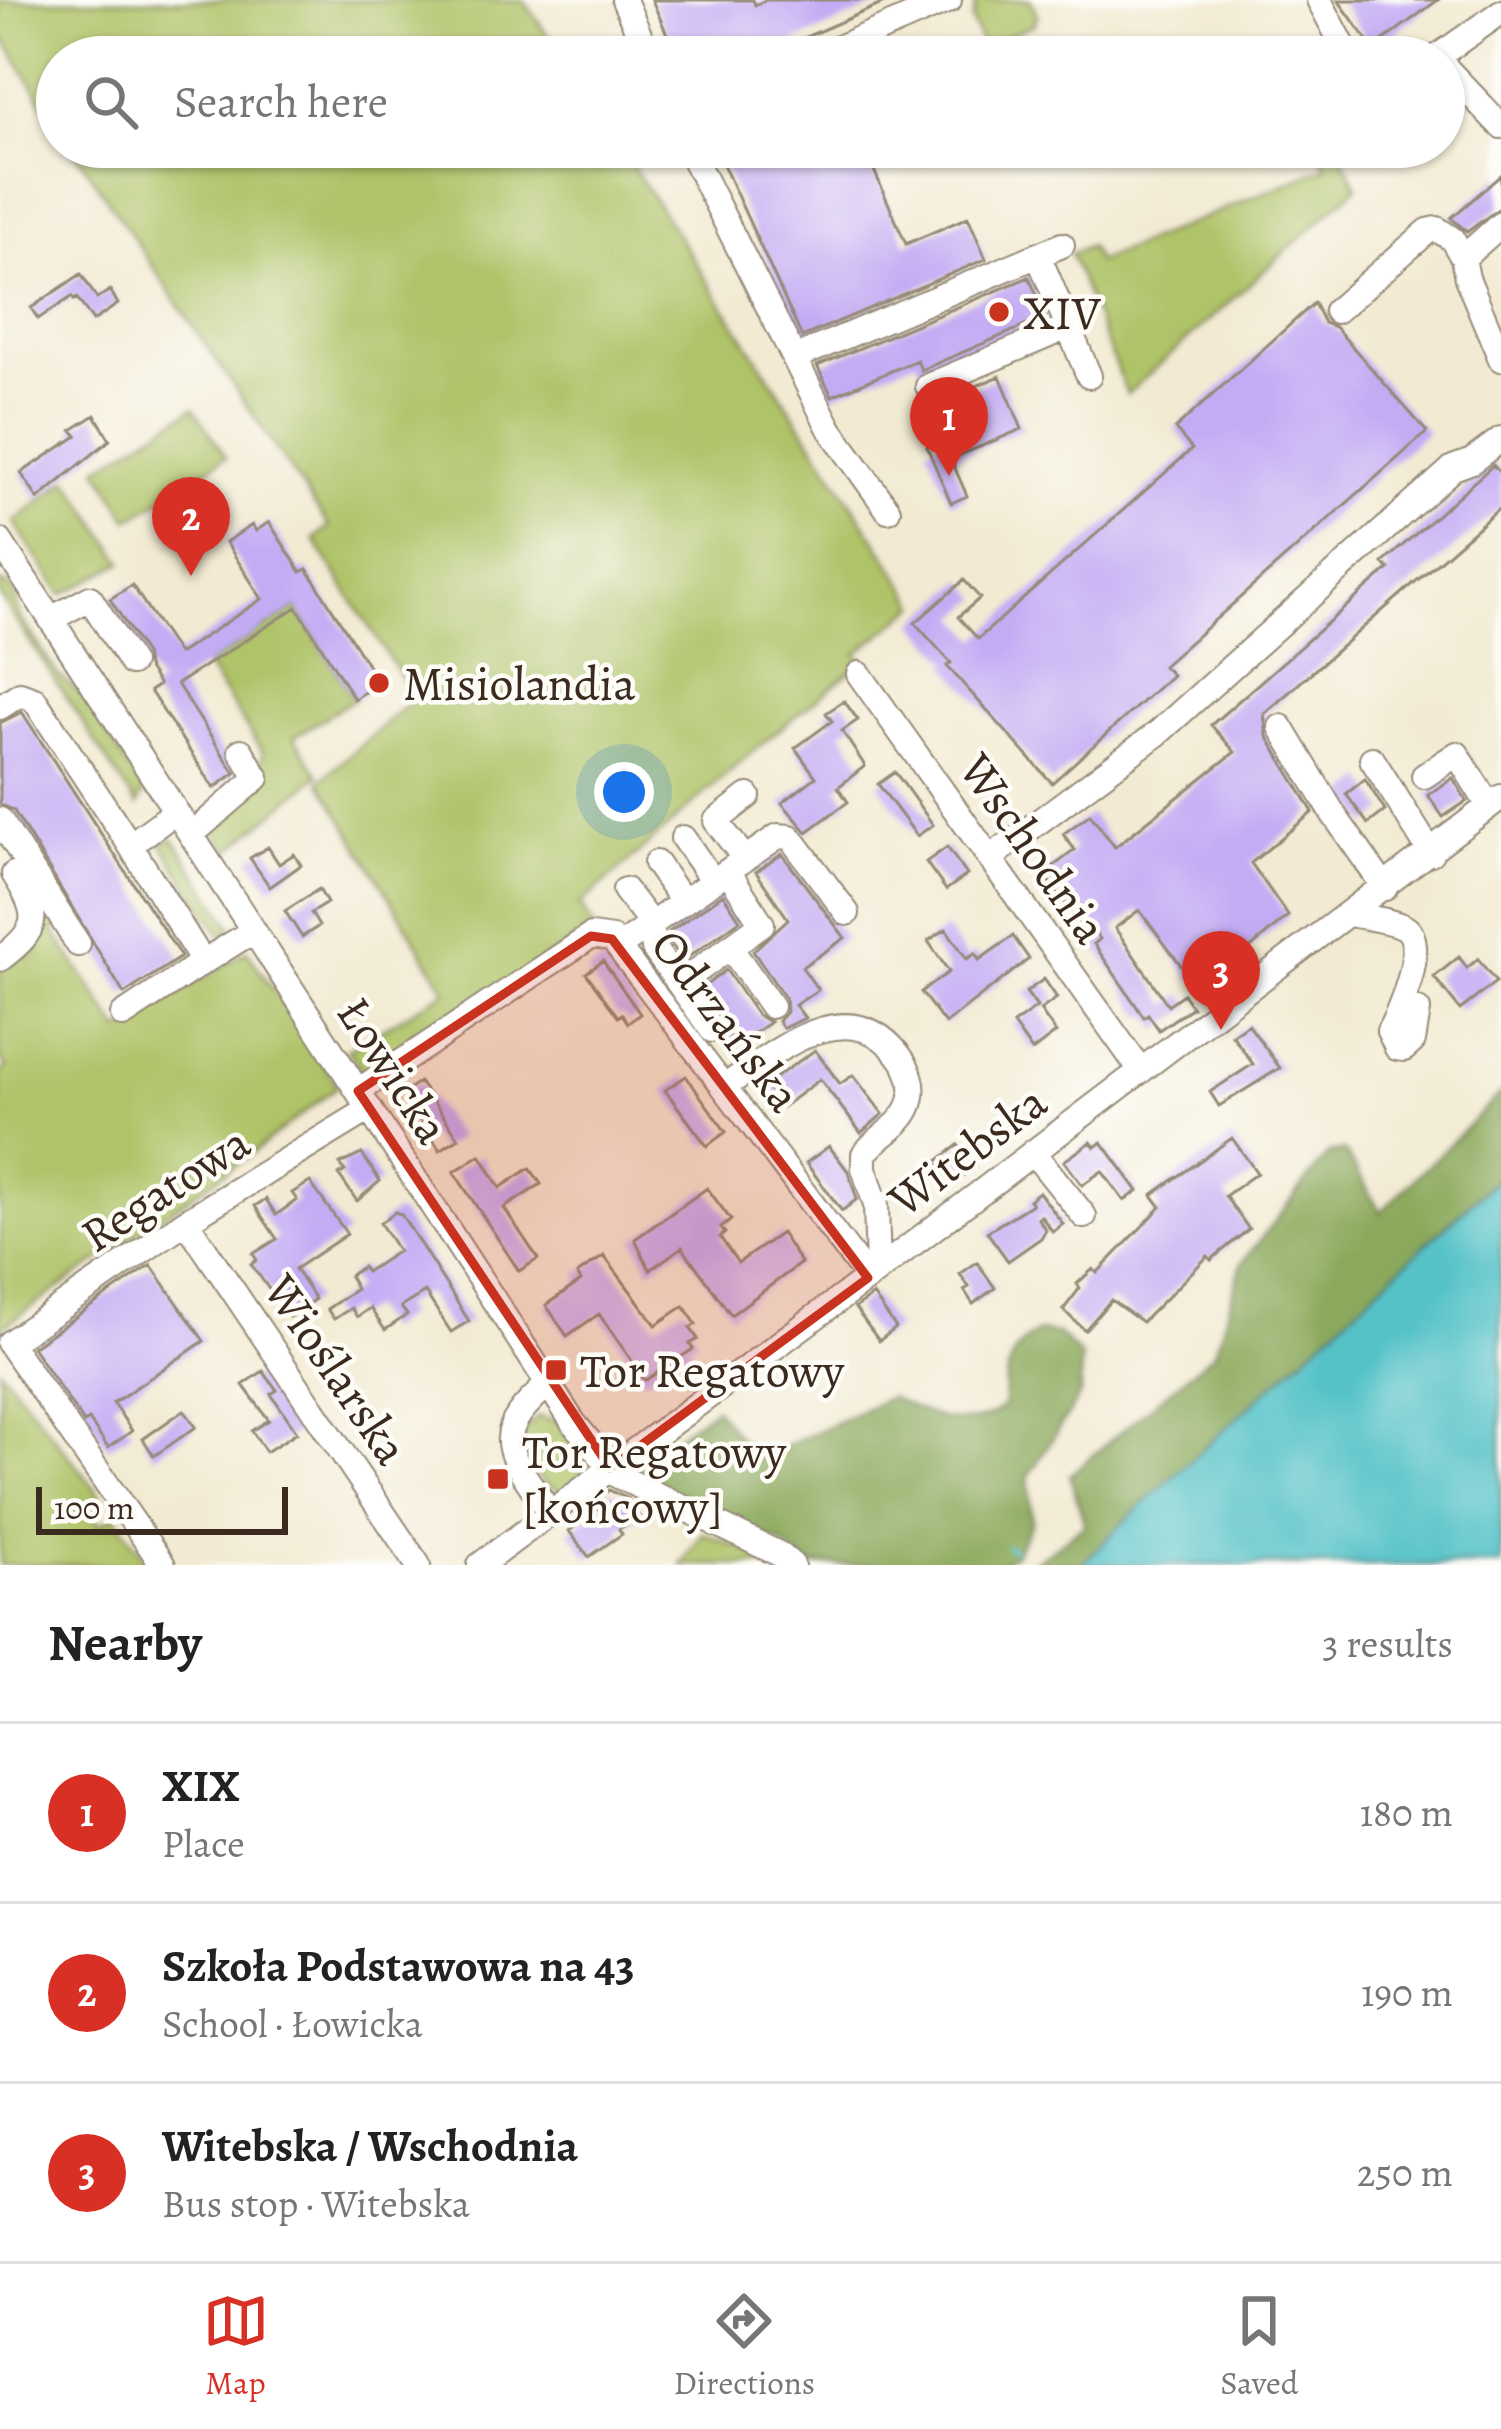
<!DOCTYPE html>
<html lang="en">
<head>
<meta charset="utf-8">
<style>
	:root { --surface:#fff; --page:#f2f2f2; --text:#222; --muted:#767676; --line:#e0e0e0; --accent:#d93025 }
	body { margin:0; font-family:Alegreya,serif; background:var(--page); color:var(--text) }
	.scale { position:absolute; left:36px; bottom:30px; width:252px; box-sizing:border-box; padding-left:12px; border:6px solid #3b2a1e; border-top:0; font-size:33px; line-height:42px; white-space:nowrap; color:#3b2a1e; -webkit-text-stroke:9px #fdfcf7; paint-order:stroke }
	.you { position:absolute; left:624px; top:792px; width:42px; height:42px; margin:-30px; border:9px solid #fff; border-radius:50%; background:#1a73e8; box-shadow:0 0 0 18px #1a73e833 }
	.badge { display:grid; place-items:center; width:78px; height:78px; border-radius:50%; background:var(--accent); color:#fff; font-size:39px; font-weight:700 }
	.pin { position:absolute; translate:-50% -99px; filter:drop-shadow(0 3px 6px #0008) }
	.pin::after { content:''; position:absolute; top:63px; width:42px; height:36px; background:inherit; clip-path:polygon(0 0,100% 0,50% 100%) }
	.list { margin:0; padding:0; list-style:none }
	h2 { display:flex; justify-content:space-between; align-items:center; height:156px; margin:0; padding:0 48px; font-size:51px }
	h2 small { font-size:39px; font-weight:400; color:var(--muted) }
	.list li { display:grid; grid-template-columns:78px 1fr auto; gap:36px; align-items:center; box-sizing:border-box; height:180px; padding:0 48px; border-top:3px solid var(--line) }
	.list b { display:block; font-size:45px; white-space:nowrap }
	.list p { margin:0; font-size:39px; white-space:nowrap; color:var(--muted) }
	.list em { font-size:39px; font-style:normal; color:var(--muted) }
	.icon { flex:none; width:66px; height:66px; fill:none; stroke:currentColor; stroke-width:2; stroke-linecap:round; stroke-linejoin:round }
	.map { position:relative; flex:none; width:1501px; height:1565px; overflow:hidden }
	.search { position:absolute; background:var(--surface); box-shadow:0 3px 9px #0004; left:36px; right:36px; top:36px; height:132px; display:flex; align-items:center; gap:30px; box-sizing:border-box; padding:0 42px; border-radius:66px; color:var(--muted); font-size:45px }
	.sheet { height:696px; background:var(--surface) }
	nav { display:flex; justify-content:space-around; align-items:center; box-sizing:border-box; height:168px; border-top:3px solid var(--line); background:var(--surface); font-size:33px; color:var(--muted) }
	nav a { display:grid; justify-items:center; gap:6px }
	nav .on { color:var(--accent) }
	.map>svg:first-child { display:block }
</style>
</head>
<body>
<div class="map">
<svg width="1501" height="1565" viewBox="0 0 1501 1565">
	<rect width="100%" height="100%" fill="#fdfcf7"/>
	<filter id="ink" filterUnits="userSpaceOnUse"><feTurbulence type="fractalNoise" baseFrequency=".00833" numOctaves="2"/><feDisplacementMap in="SourceGraphic" scale="24" xChannelSelector="R" yChannelSelector="G"/><feConvolveMatrix kernelMatrix="1 2 1 2 8 2 1 2 1" color-interpolation-filters="sRGB"/></filter>
	<filter id="wash" filterUnits="userSpaceOnUse"><feTurbulence type="fractalNoise" baseFrequency=".004" numOctaves="4" result="noise"/><feDisplacementMap in="SourceGraphic" scale="48" xChannelSelector="R" yChannelSelector="G"/><feGaussianBlur stdDeviation="2.7" result="paint"/><feColorMatrix in="noise" values="0 0 0 0 0 0 0 0 0 0 0 0 0 0 0 0 0 1.4 0 .05"/><feComposite in="paint" operator="in"/></filter>
	<g filter="url(#wash)">
		<rect width="100%" height="100%" fill="#f2ead2"/>
		<path fill="#afc367" stroke="#757642" stroke-width="3" d="M0 0H524L562 57H57V126L0 32Z
			M977 0H1031L1038 17 1034 19 1036 24 1003 38 1010 55 987 57 972 21Z
			M72 147H620L918 605 857 653 863 661 746 757 580 905 594 927 366 1076 347 1050 446 991 320 781 414 698 314 539 329 527Z
			M1318 147H1338L1357 187 1127 394 1070 254 1089 246 1097 262 1326 167Z
			M194 408 226 457 129 520 98 468Z
			M68 479 123 562 62 595 14 522Z
			M0 583 11 586 21 618 58 675 79 692 144 791 137 806 0 596Z
			M297 607 354 699 294 737 319 775 229 851 211 826 258 771 263 753 206 665Z
			M174 839 232 927 222 937 159 840Z
			M40 894 60 924 53 930 120 1031 247 951 338 1086 254 1152 0 1329V1073L7 1067 0 1060V970L22 953 27 958 37 951 33 942Z
			M0 1369 101 1496 87 1505 99 1525 115 1516 149 1565H0Z
			M538 1417 559 1421C579 1448 602 1465 566 1491 537 1487 520 1458 524 1430Z
			M703 1533 784 1565H681Z"/>
		<path fill="#8ba95c" stroke="#636a3d" stroke-width="3" d="M1501 1093V1173L1486 1188 1081 1565H1030L1085 1525 1070 1475 1215 1352 1242 1263 1329 1153 1345 1151 1381 1212Z
			M1038 1332 1058 1334 1081 1357 1080 1395 1028 1477 1032 1521 1015 1553 998 1565H810L781 1544 630 1469 715 1408 756 1460 890 1397C924 1414 973 1437 1004 1405 1005 1371 1008 1350 1038 1332Z"/>
		<path fill="#54c2c8" stroke="#487673" stroke-width="3" d="M1501 1175V1565H1081L1124 1522Z"/>
		<g fill="none" stroke-linecap="round" stroke-linejoin="round">
			<path stroke="#54c2c8" stroke-width="4.5" d="M1007 1546 1013 1550"/>
		</g>
		<g id="blocks">
			<path fill="#c4acf4" d="M652 0H753L755 5 766 0H891L760 57H677Z
				M1338 0H1438L1373 48Z
				M715 147H864L906 244 968 217 986 259 802 337Z
				M1501 175V207L1467 232 1451 218Z
				M81 274 97 299 110 290 118 304 93 321 77 298 74 300 72 297 38 319 31 308Z
				M1029 277 1046 317 921 370 917 360 832 396 817 366Z
				M1314 303 1324 323 1335 327 1427 432 1163 666 1172 675 1052 783 947 666 951 663 915 623 964 580 980 598 958 617 978 639 1192 449 1175 429Z
				M1000 376 1022 429 951 459 967 496 951 503 927 447 943 440 929 406Z
				M95 415 110 440 38 499 21 473 77 436 72 430Z
				M1493 465 1501 474V507L1264 714 1267 736 1313 812 1251 863 1288 916 1240 957 1235 951 1193 981 1139 910 1115 928 1168 1005 1183 994 1192 1007 1159 1030 1148 1014 1144 1017 1094 944 1100 939 1085 919 1080 923 1043 874 1075 850 1063 834 1090 814 1115 847 1235 752 1211 725 1389 569 1383 563Z
				M269 522 301 572 307 569 379 683 354 699 297 607 177 684 235 773 214 788 150 691 159 685 147 667 145 654 110 599 132 585 178 654 262 599 226 542 252 525 256 531Z
				M844 701 858 720 842 731 865 766 838 787 848 802 807 832 782 803 816 777 795 748 832 721 826 713Z
				M22 712 181 957 124 994 14 811 0 804V723Z
				M895 772 933 825 917 836 878 784Z
				M1453 778 1467 801 1443 817 1428 795Z
				M1365 779 1385 811 1368 824 1346 794Z
				M268 847 279 864 294 854 301 865 270 887 250 858Z
				M947 847 967 875 946 890 926 862Z
				M782 854 845 938 802 967 818 990 795 1005 805 1018 783 1028 778 1021 786 1012 785 998 753 951 788 919 756 872Z
				M319 889 327 903 311 913 319 926 302 937 285 911Z
				M723 894 740 920 683 961 670 943 669 932Z
				M946 929 967 959 975 953 979 960 1013 936 1029 959 945 1024 921 992 949 972 928 941Z
				M1459 957 1467 968 1478 959 1496 982 1460 1010 1434 977Z
				M603 961 640 1014 628 1023 622 1014 618 1017 586 973Z
				M726 970 757 1015 770 1022 736 1046 728 1034 725 1020 702 988Z
				M1044 979 1057 998 1040 1010 1056 1033 1032 1051 1013 1024 1037 1007 1026 992Z
				M1248 1024 1280 1068 1219 1106 1210 1092 1253 1064 1232 1035Z
				M815 1050 840 1084 853 1075 883 1114 861 1133 820 1079 783 1107 766 1084Z
				M686 1076 726 1132 707 1146 665 1090Z
				M419 1082 459 1138 440 1150 403 1094Z
				M1232 1138 1257 1173 1225 1196 1249 1229 1211 1260 1208 1256 1142 1322 1111 1300 1085 1330 1063 1310 1080 1288 1077 1284 1093 1269 1097 1273 1161 1207 1152 1195Z
				M1091 1142 1095 1147 1102 1142 1138 1191 1124 1201 1102 1171 1082 1185 1064 1161Z
				M958 1145 975 1166 952 1184 936 1162Z
				M829 1146 848 1171 857 1199 842 1211 806 1163Z
				M362 1154 380 1181 357 1201 339 1175 345 1171 340 1164Z
				M480 1155 500 1188 530 1168 541 1184 504 1208 538 1259 519 1271 454 1172Z
				M310 1182 347 1234 295 1269 315 1299 289 1317 251 1264 257 1260 253 1254 277 1239 255 1206 266 1199 276 1215 297 1200 292 1193Z
				M707 1188 731 1220 721 1228 725 1233 720 1237 738 1263 781 1233 801 1263 731 1315 682 1247 650 1270 635 1239Z
				M1039 1192 1063 1224 1053 1232 1041 1216 1038 1219 1046 1230 1041 1238 1008 1261 987 1232 1032 1204 1029 1200Z
				M395 1212 401 1214 469 1321 451 1332 425 1292 401 1307 407 1315 385 1330 370 1308 357 1317 351 1308 334 1319 327 1309 356 1289 349 1276 362 1267 366 1272 398 1251 380 1223Z
				M604 1256 656 1325 684 1306 696 1324 690 1328 698 1339 690 1344 693 1349 646 1380 638 1376V1370L599 1314 567 1336 546 1305 581 1281 577 1274Z
				M977 1262 995 1288 973 1304 964 1290 969 1287 960 1274Z
				M151 1265 204 1341 113 1403 132 1431 108 1448 89 1420 84 1423 32 1347Z
				M873 1295 896 1328 879 1341 855 1308Z
				M263 1371 277 1390 271 1394 297 1432 266 1452 252 1431 269 1420 243 1385Z
				M184 1410 196 1427 154 1456 143 1439Z
				M609 1490 628 1499 639 1516 619 1529 622 1534 589 1557 569 1531 606 1503 601 1496Z"/>
		</g>
	</g>
	<g filter="url(#ink)">
		<use href="#blocks" fill-opacity="0" stroke="#968a78" stroke-width="3"/>
		<g fill="none" stroke-linecap="round" stroke-linejoin="round">
			<g stroke="#968a78" stroke-width="28">
				<path id="minor" d="M624 0 649 57
					M1319 0 1349 57
					M817 57 949 0
					M1437 57 1501 12
					M1444 66 1501 126
					M688 147 830 429 888 510
					M1038 255 1089 376
					M1463 258 1501 224
					M1336 311 1428 231 1437 229 1452 239 1463 258 1467 278 1501 359
					M794 358 1062 245
					M928 386 1068 327
					M0 541 573 1422 618 1476 779 1554 792 1565
					M51 619 90 598 131 663
					M859 674 1141 1071
					M0 707 20 694 34 699 130 845 175 812
					M1281 727 1334 815 1385 888
					M1372 759 1431 853
					M1424 776 1457 754 1489 806
					M0 820 78 944
					M191 835 257 778 241 751
					M683 838 713 881
					M130 845 203 962 253 931
					M990 858 1158 733 1453 468 1472 461 1501 439
					M745 859 716 821 748 796
					M656 863 683 902
					M625 890 651 924 654 949 712 1030
					M1351 914C1363 917 1400 922 1407 929 1427 946 1400 1012 1389 1031L1397 1048 1404 1049 1413 1041 1418 1010
					M620 946 778 836 790 837 847 913
					M730 947 771 1006
					M0 959C40 929 41 916 14 874
					M679 984 762 924 728 871
					M123 1015 203 962
					M725 1086C774 1054 846 989 898 1054 910 1069 917 1088 909 1107 900 1127 877 1137 864 1154V1168L876 1205 878 1270
					M358 1091 591 936 612 939 868 1278
					M1033 1152 1084 1216
					M186 1221 418 1565
					M549 1384C484 1438 511 1454 550 1513
					M163 1565 9 1343 186 1221 370 1109
					M480 1565 868 1278 1501 797"/>
			</g>
			<use href="#minor" stroke="#fff" stroke-width="24"/>
		</g>
	</g>
	<path fill="#c8321e" fill-opacity="0.2" stroke="#c8321e" stroke-width="9" stroke-linejoin="round" d="M591 936 612 939 868 1278 610 1468 358 1091Z"/>
	<g fill="#c8321e" stroke="#fdfcf7" stroke-width="4.5">
		<circle cx="999" cy="312" r="12"/>
		<circle cx="379" cy="683" r="12"/>
		<rect x="544" y="1358" width="24" height="24" rx="6"/>
		<rect x="486" y="1467" width="24" height="24" rx="6"/>
	</g>
	<g text-anchor="middle" stroke-width="9" stroke-linejoin="round" paint-order="stroke">
		<g font-size="48" fill="#3b2a1e" stroke="#fdfcf7" text-anchor="start">
			<text x="1023" y="329">XIV</text>
			<text x="403" y="700">Misiolandia</text>
			<text x="580" y="1387">Tor Regatowy</text>
			<text x="522" y="1468">Tor Regatowy<tspan x="522" dy="55">[końcowy]</tspan></text>
		</g>
		<g font-size="48" fill="#3b2a1e" stroke="#fdfcf7">
			<text transform="translate(1034 848) rotate(55)" y="17">Wschodnia</text>
			<text transform="translate(727 1020) rotate(53)" y="17">Odrzańska</text>
			<text transform="translate(394 1070) rotate(57)" y="17">Łowicka</text>
			<text transform="translate(967 1150) rotate(-37)" y="17">Witebska</text>
			<text transform="translate(165 1188) rotate(-33)" y="17">Regatowa</text>
			<text transform="translate(337 1369) rotate(56)" y="17">Wioślarska</text>
		</g>
	</g>
</svg>
<div class="scale">100 m</div>
<div class="you"></div>
<div class="pin badge" style="left:949px;top:476px">1</div>
<div class="pin badge" style="left:191px;top:576px">2</div>
<div class="pin badge" style="left:1221px;top:1030px">3</div>
<div class="search"><svg class="icon" aria-label="search" viewBox="0 0 24 24"><circle cx="10" cy="10" r="6"/><path d="M15 15l6 6"/></svg>Search here</div>
</div>
<section class="sheet">
<h2>Nearby<small>3 results</small></h2>
<ul class="list">
<li><span class="badge">1</span><div><b>XIX</b><p>Place</p></div><em>180 m</em></li>
<li><span class="badge">2</span><div><b>Szkoła Podstawowa na 43</b><p>School · Łowicka</p></div><em>190 m</em></li>
<li><span class="badge">3</span><div><b>Witebska / Wschodnia</b><p>Bus stop · Witebska</p></div><em>250 m</em></li>
</ul>
</section>
<nav>
<a class="on"><svg class="icon" aria-label="map" viewBox="0 0 24 24"><path d="M3 6l6-2 6 2 6-2v14l-6 2-6-2-6 2zM9 4v14M15 6v14"/></svg>Map</a>
<a><svg class="icon" aria-label="directions" viewBox="0 0 24 24"><path d="M12 3l9 9-9 9-9-9zM9 14v-3h6M13 9l2 2-2 2"/></svg>Directions</a>
<a><svg class="icon" aria-label="saved" viewBox="0 0 24 24"><path d="M7 4h10v16l-5-4-5 4z"/></svg>Saved</a>
</nav>
</body>
</html>
